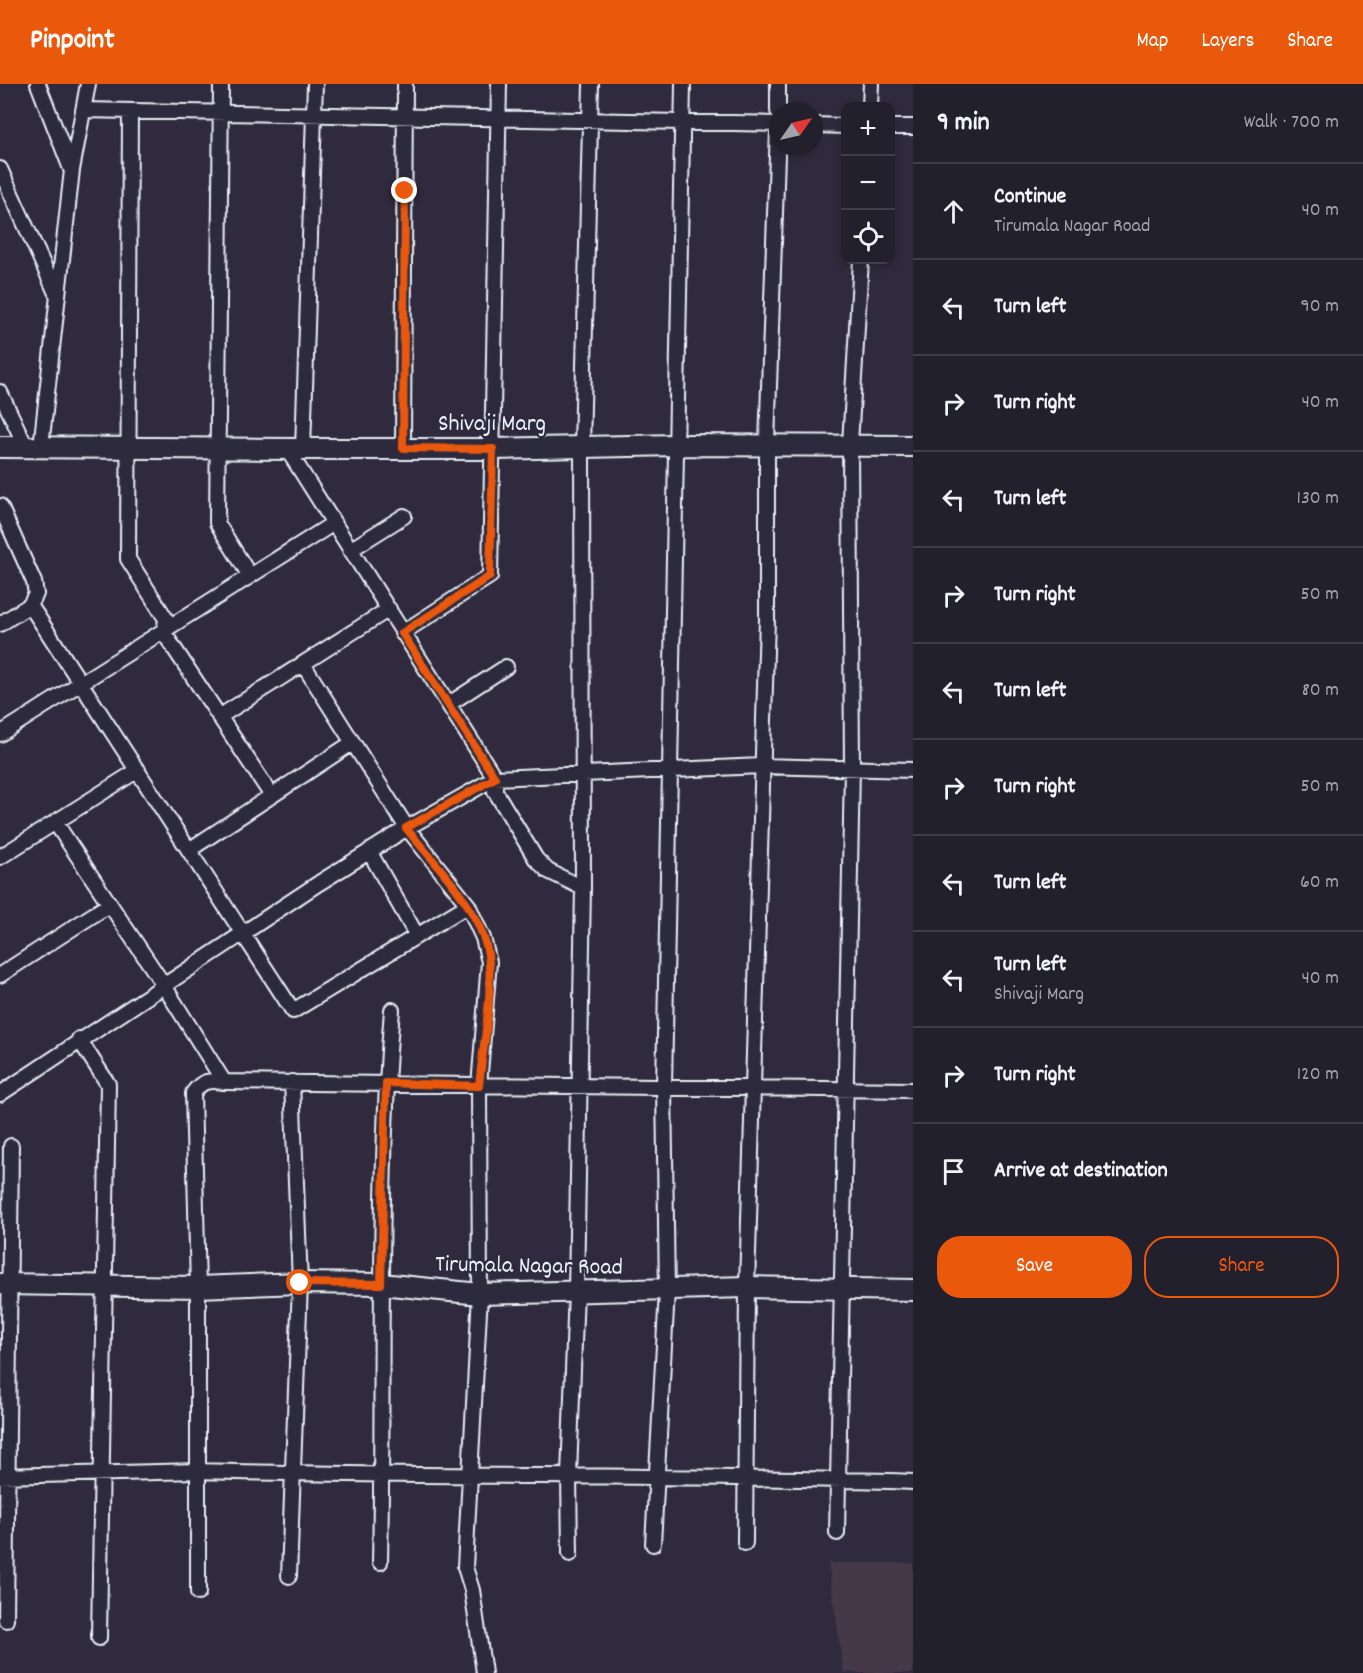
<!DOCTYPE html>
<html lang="en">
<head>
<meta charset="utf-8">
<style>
	:root { --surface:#23202e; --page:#2f2d3a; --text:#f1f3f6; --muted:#a3a3aa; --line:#403e4a; --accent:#ea580c }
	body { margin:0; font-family:Dekko,sans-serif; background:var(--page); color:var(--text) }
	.controls { position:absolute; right:18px; top:18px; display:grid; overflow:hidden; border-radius:12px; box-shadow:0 3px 9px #0003 }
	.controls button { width:54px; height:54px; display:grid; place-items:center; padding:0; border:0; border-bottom:2px solid var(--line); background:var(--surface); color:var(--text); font:30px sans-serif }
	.compass { position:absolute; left:769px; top:18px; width:54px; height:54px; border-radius:50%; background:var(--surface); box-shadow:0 3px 9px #0003; rotate:56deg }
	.stop { position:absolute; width:18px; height:18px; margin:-14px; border:4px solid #ea580c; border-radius:50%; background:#fff }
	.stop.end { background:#ea580c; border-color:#fff; box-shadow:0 2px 6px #0008 }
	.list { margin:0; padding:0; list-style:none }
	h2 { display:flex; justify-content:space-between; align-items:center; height:78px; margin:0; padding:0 24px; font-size:26px }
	h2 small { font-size:20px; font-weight:400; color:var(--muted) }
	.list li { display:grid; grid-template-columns:39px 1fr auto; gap:18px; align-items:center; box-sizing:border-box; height:96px; padding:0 24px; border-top:2px solid var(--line) }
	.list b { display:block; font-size:22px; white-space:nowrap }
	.list p { margin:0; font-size:20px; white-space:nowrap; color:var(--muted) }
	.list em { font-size:20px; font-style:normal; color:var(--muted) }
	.actions { display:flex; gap:12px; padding:18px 24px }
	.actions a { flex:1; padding:14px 0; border:2px solid var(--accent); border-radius:24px; text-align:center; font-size:21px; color:var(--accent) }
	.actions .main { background:var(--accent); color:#fff }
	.icon { flex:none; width:33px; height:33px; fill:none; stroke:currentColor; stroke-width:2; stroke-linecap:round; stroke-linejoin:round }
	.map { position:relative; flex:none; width:913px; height:1589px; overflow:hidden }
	header { display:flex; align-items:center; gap:36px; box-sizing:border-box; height:84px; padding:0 30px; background:var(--accent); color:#fff }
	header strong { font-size:28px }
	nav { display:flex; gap:33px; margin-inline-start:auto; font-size:21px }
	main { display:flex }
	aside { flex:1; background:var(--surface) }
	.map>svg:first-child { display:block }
</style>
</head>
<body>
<header>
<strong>Pinpoint</strong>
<nav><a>Map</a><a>Layers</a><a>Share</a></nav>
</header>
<main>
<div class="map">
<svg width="913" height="1589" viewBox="0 0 913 1589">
	<rect width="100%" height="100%" fill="#2f2a3d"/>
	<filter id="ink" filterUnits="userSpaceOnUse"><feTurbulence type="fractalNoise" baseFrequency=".0167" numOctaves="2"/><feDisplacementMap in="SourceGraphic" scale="12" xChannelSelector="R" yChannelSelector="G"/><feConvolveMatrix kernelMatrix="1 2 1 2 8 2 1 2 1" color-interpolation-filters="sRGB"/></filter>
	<g filter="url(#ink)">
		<path fill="#443948" d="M828 1479H913V1589H844Z"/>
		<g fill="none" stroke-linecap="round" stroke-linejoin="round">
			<g stroke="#e8f1f8" stroke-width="18">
				<path id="street" d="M38 0 71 85
					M221 0 217 439 250 492
					M778 0V27
					M870 22 871 0
					M83 26 778 40
					M130 28 128 475 166 535 164 549 272 712
					M814 41 846 42
					M890 43H913
					M0 85 56 209
					M0 308 26 363
					M41 363 72 86 88 0
					M403 364 405 0
					M287 365 495 694V707L536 775 548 787 583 804
					M303 365 315 0
					M0 422 34 498 36 510 30 521 293 927 468 821 407 744 303 580
					M350 466 404 432
					M0 540 30 521
					M402 549 490 492 499 0
					M449 620 506 583
					M219 633 389 525
					M0 650 334 439
					M189 766 352 659
					M369 767 417 852
					M0 773 138 686
					M468 821 483 854 489 878 479 1002 480 1210 465 1483 472 1506 484 1589
					M0 891 110 820
					M79 955 108 1000 99 1554
					M224 998 913 1006
					M0 1010 319 799 407 744 495 694 761 682 913 686
					M0 1392 198 1387V1203L193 1009C202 996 209 996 224 998L163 900 55 738
					M837 1449 852 684 850 360 861 176
					M745 1459 747 1203 767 535V360L778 43
					M653 1460 667 1207 664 1003 683 0
					M570 1470 569 1391 576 1207 583 804 582 363 591 0
					M380 1478C384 1294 377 1109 392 926
					M289 1492 300 1199 292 998
					M198 1509V1387C437 1394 675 1390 913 1398
					M6 1536 11 1062"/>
			</g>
			<g stroke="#e8f1f8" stroke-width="24">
				<path id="secondary" d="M0 363 303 365H493L676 361 913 362
					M0 1200 198 1203 300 1199 381 1200 480 1210 747 1203 913 1206"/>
			</g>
			<use href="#street" stroke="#2f2a3d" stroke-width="14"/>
			<use href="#secondary" stroke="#2f2a3d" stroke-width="20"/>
		</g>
	</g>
	<g fill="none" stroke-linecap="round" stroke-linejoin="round" filter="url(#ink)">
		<path stroke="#ea580c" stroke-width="8" d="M300 1199 381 1200 386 999 479 1002C483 962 492 919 489 879 485 827 437 783 406 744L495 694 402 549 490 492 493 365 403 364 405 107"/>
	</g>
	<g text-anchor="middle" stroke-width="4.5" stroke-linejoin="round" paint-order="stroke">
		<g font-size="24" fill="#e8f1f8" stroke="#2f2a3d">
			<text x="492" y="346">Shivaji Marg</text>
			<text transform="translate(529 1180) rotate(1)" y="8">Tirumala Nagar Road</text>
		</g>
	</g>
</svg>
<div class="controls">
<button>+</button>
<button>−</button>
<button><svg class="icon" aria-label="locate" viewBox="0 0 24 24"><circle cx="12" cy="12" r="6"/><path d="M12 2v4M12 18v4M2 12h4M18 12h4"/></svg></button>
</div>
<svg class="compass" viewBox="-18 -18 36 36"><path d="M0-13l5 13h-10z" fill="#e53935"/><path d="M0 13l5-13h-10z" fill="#a3a3aa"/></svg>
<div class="stop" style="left:300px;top:1199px"></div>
<div class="stop end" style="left:405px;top:107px"></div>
</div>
<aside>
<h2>9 min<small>Walk · 700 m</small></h2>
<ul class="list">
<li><svg class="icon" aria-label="ahead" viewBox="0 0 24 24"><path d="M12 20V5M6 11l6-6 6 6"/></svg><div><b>Continue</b><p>Tirumala Nagar Road</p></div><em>40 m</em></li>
<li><svg class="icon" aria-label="left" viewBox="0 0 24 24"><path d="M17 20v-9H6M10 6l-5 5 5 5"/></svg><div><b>Turn left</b></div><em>90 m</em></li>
<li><svg class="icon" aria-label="right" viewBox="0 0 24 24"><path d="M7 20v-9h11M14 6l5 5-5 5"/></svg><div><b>Turn right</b></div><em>40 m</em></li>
<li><svg class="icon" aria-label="left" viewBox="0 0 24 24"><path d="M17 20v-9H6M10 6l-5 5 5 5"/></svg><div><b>Turn left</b></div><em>130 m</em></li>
<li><svg class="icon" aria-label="right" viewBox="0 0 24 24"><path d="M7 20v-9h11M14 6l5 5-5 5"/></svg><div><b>Turn right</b></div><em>50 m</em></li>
<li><svg class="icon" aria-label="left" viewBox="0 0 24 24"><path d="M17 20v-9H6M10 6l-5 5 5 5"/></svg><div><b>Turn left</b></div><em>80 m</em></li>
<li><svg class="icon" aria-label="right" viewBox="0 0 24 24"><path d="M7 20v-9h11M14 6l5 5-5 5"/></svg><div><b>Turn right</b></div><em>50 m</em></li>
<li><svg class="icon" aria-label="left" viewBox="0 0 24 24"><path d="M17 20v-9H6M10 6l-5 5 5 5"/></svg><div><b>Turn left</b></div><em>60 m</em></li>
<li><svg class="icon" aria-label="left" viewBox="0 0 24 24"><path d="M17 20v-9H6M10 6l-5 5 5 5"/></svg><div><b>Turn left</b><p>Shivaji Marg</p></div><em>40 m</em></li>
<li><svg class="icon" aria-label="right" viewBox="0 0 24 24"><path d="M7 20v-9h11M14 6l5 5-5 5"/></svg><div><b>Turn right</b></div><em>120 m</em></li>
<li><svg class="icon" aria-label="arrive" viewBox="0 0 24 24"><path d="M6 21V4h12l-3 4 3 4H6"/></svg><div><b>Arrive at destination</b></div></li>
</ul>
<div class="actions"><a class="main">Save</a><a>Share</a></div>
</aside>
</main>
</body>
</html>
